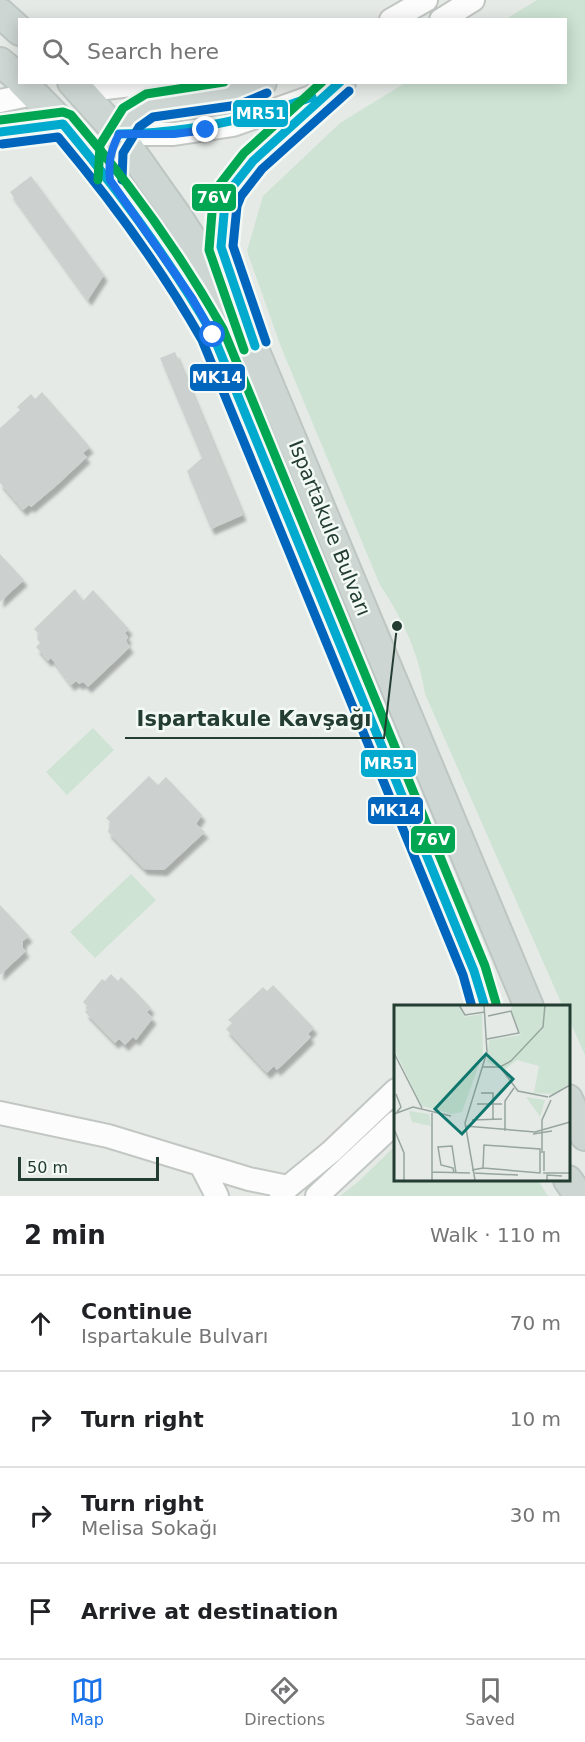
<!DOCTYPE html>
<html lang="en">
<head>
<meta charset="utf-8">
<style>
	:root { --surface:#fff; --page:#f2f2f2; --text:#202124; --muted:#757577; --line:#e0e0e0; --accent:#1a73e8 }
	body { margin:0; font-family:"DejaVu Sans",sans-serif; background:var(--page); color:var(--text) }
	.scale { position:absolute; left:18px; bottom:15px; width:141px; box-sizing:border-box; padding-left:6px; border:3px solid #233d33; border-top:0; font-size:16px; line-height:21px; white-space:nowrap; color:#233d33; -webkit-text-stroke:4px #f3f9f5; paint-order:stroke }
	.stop { position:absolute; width:18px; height:18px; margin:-14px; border:4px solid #1a73e8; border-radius:50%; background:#fff }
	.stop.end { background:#1a73e8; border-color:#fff; box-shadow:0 2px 6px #0008 }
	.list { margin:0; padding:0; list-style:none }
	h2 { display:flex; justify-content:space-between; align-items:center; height:78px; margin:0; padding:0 24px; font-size:26px }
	h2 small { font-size:20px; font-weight:400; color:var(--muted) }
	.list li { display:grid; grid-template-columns:39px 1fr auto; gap:18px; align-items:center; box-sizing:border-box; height:96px; padding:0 24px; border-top:2px solid var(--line) }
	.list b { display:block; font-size:22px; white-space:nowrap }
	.list p { margin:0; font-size:20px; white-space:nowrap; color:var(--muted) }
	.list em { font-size:20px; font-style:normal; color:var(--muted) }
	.icon { flex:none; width:33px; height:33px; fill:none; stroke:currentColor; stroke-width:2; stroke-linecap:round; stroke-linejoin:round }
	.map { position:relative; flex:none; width:585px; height:1196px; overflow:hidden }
	.search { position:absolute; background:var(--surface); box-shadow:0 3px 15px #0003; left:18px; right:18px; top:18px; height:66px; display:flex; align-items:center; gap:15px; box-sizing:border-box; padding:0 21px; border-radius:0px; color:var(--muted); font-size:22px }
	.sheet { height:462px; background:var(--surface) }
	nav { display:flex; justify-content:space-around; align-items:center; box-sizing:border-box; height:84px; border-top:2px solid var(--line); background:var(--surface); font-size:16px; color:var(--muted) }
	nav a { display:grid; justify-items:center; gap:3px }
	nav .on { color:var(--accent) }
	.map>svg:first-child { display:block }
</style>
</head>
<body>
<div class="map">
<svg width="585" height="1196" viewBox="0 0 585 1196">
	<defs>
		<filter id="shadow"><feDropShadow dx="3.5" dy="6" stdDeviation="1.5" flood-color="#0004"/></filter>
	</defs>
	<rect width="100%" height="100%" fill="#e5eae7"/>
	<path fill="#cee3d3" d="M537 0H585V1055L569 1019 568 1007H563L425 694C419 654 403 619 380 585L281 347 247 251 263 196 340 123 405 83 566 82V20L506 19Z
		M93 728 114 750 67 795 46 772Z
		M131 874 156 900 95 958 70 932Z
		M396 1145V1180H538L548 1196H340L358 1182Z"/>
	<path fill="#ccd1cf" filter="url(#shadow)" d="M31 176 104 275 88 300 10 192Z
		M175 352 243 515 211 529 187 471 202 458 160 358Z
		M42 392 90 447 83 453 87 457 56 486 31 507 29 505 23 510 0 483V428L20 410 17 407 31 394 35 399Z
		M0 554 24 580 0 602Z
		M75 589 83 601 93 590 129 629 125 633 128 637 126 641 130 647 88 687 83 682 79 684 76 681 71 685 51 658 48 661 36 647 40 643 37 639 39 634 34 629Z
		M149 776 158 785 166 777 202 815 196 824 205 832 164 870 144 869 108 832 110 822 106 818Z
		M0 905 29 936 23 941V948L26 951 0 975Z
		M111 974 118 981 121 977 140 996 151 1008 147 1012 153 1018 136 1040 133 1037 125 1045 119 1039 115 1043 85 1012 89 1008 83 1002 102 979 105 981Z
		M273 985 314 1028 308 1034 311 1037 297 1051 277 1070 274 1066 267 1073 226 1029 232 1023 228 1020 263 987 267 991Z"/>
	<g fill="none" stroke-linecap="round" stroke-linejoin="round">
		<g stroke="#c2c7c4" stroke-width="26">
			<path id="tertiary" d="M391 20 426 0
				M441 20 473 0
				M81 91 155 82
				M0 101 33 94
				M0 132 63 124
				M119 134H174L233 125 311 97 323 91
				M0 1113 108 1136 249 1179 288 1187
				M201 1165 217 1196
				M281 1196 288 1187 332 1151 396 1090
				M317 1196 396 1122"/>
		</g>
		<g stroke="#bdc6c2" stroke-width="32">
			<path id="primary" d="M0 13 20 31
				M0 62 20 79
				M22 82 63 124 110 180 192 298 213 335 474 971 485 1007
				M72 82 119 134 179 219 239 313 529 1007
				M111 148 130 118 149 106 235 93 262 82
				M233 283 221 247 222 214 230 190 253 161 341 82
				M568 1099 585 1136
				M568 1180 579 1196"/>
		</g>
		<use href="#tertiary" stroke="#fbfcfb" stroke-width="22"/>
		<use href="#primary" stroke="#ced6d3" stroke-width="28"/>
		<g stroke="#f3f9f5" stroke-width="14">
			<path id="bus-1" d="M0 132 63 124C118 190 170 260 213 335L474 971 485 1007
				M119 134C187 133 248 121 312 97
				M255 346 221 247 225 203 230 190 253 161 340 82"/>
		</g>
		<g stroke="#f3f9f5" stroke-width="14">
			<path id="bus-2" d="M2 144 58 137C111 200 161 268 202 340L463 975 472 1007
				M122 180 123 153 139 127 153 117 238 105 267 93
				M266 342 233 246 237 206 241 196 262 169 349 91"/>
		</g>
		<g stroke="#f3f9f5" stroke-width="14">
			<path id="bus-3" d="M0 120 63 112 71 115C128 181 180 253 223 329L485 966 496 1003
				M98 180 100 145 123 108 146 94 224 82
				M244 350 209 250 213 200 220 184 244 153 322 82"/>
		</g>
		<use href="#bus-1" stroke="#00a9ce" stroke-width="9"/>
		<use href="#bus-2" stroke="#0065bd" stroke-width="9"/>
		<use href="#bus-3" stroke="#00a651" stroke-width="9"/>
	</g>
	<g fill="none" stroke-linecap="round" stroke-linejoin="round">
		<path stroke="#1a73e8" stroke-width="8" d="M206 130 174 134H119C111 150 108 162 110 180L192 298 213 335"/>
	</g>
	<g text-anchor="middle" stroke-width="5" stroke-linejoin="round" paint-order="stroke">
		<g font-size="20" fill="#233d33" stroke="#f3f9f5">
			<text transform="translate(330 528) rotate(68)" y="7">Ispartakule Bulvarı</text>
		</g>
	</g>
	<g transform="translate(394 1005)">
		<rect width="176" height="176" fill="#e5eae7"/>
		<path d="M0 0H65L71 12 88 9 89 48 68 107 58 109 28 101 2 48ZM120 0H175V79L159 89 140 88 145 61 123 55 110 65 93 57 95 35 127 30 117 4ZM132 92 151 95 146 112 145 110ZM15 106 35 109 37 121 18 117Z" fill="#cee3d3"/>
		<path fill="none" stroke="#97a59f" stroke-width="1.5" d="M65 0 71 10 91 7M93 34 125 28 117 6 94 11M0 48 28 103M89 62H106L117 56 149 22 151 0M106 62 124 86 154 92M87 88H99V114M2 89 7 102 3 107M155 92 176 80M83 99H108M38 108V167M0 109 19 102 57 111M78 115 108 114M71 121 141 127 176 117M0 124 10 148V175M111 126V96L120 83M139 129 158 126M150 146V166M148 148V115L157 95M78 165 89 163 90 140 146 144V168L89 163M60 168 59 163 47 160 44 142 58 141 62 168M79 168 124 170M149 168H176M38 175V167L76 168M81 175 71 118 93 47 90 0M153 175V170L168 171"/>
		<path fill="#0f766e" fill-opacity="0.15" stroke="#0f766e" stroke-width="3" d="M92 49 119 74 68 129 41 104Z"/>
		<rect width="176" height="176" fill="none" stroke="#233d33" stroke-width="3"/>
	</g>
	<path fill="none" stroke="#233d33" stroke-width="2" d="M397 626L384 738H125"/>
	<circle fill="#233d33" stroke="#f3f9f5" stroke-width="2" cx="397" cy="626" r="6"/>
	<g font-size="21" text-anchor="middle" font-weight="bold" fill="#233d33" stroke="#f3f9f5" stroke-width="5" stroke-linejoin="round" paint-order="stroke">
		<text x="254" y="726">Ispartakule Kavşağı</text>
	</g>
	<g stroke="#f3f9f5" stroke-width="2">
		<rect x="232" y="99" width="57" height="29" rx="6" fill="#00a9ce"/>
		<rect x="191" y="183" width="46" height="29" rx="6" fill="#00a651"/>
		<rect x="189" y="363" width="57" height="29" rx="6" fill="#0065bd"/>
		<rect x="360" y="749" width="57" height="29" rx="6" fill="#00a9ce"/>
		<rect x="367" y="796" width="57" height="29" rx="6" fill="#0065bd"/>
		<rect x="410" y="825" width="46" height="29" rx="6" fill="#00a651"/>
	</g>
	<g font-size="16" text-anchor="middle" font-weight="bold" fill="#fff">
		<text x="261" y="119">MR51</text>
		<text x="214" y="203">76V</text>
		<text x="217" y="383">MK14</text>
		<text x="389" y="769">MR51</text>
		<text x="395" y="816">MK14</text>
		<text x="433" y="845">76V</text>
	</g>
</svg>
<div class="scale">50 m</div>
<div class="stop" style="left:213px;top:335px"></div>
<div class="stop end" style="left:206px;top:130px"></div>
<div class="search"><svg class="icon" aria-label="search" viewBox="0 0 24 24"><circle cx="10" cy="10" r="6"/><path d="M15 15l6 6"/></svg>Search here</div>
</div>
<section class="sheet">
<h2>2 min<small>Walk · 110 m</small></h2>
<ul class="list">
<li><svg class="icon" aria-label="ahead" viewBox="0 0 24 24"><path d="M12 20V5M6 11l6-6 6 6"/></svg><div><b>Continue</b><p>Ispartakule Bulvarı</p></div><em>70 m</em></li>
<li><svg class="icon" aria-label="right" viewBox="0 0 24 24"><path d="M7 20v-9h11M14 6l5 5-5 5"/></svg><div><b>Turn right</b></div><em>10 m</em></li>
<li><svg class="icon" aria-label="right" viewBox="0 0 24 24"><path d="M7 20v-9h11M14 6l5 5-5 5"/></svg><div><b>Turn right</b><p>Melisa Sokağı</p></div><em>30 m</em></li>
<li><svg class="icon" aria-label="arrive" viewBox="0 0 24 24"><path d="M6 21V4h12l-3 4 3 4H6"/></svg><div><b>Arrive at destination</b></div></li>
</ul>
</section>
<nav>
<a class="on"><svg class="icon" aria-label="map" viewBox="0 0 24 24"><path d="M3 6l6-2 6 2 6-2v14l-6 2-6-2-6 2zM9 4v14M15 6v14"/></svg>Map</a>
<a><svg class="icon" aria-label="directions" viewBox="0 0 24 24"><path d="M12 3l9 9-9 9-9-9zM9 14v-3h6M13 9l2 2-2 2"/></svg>Directions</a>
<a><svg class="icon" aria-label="saved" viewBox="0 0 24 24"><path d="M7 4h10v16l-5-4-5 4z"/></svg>Saved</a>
</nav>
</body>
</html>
